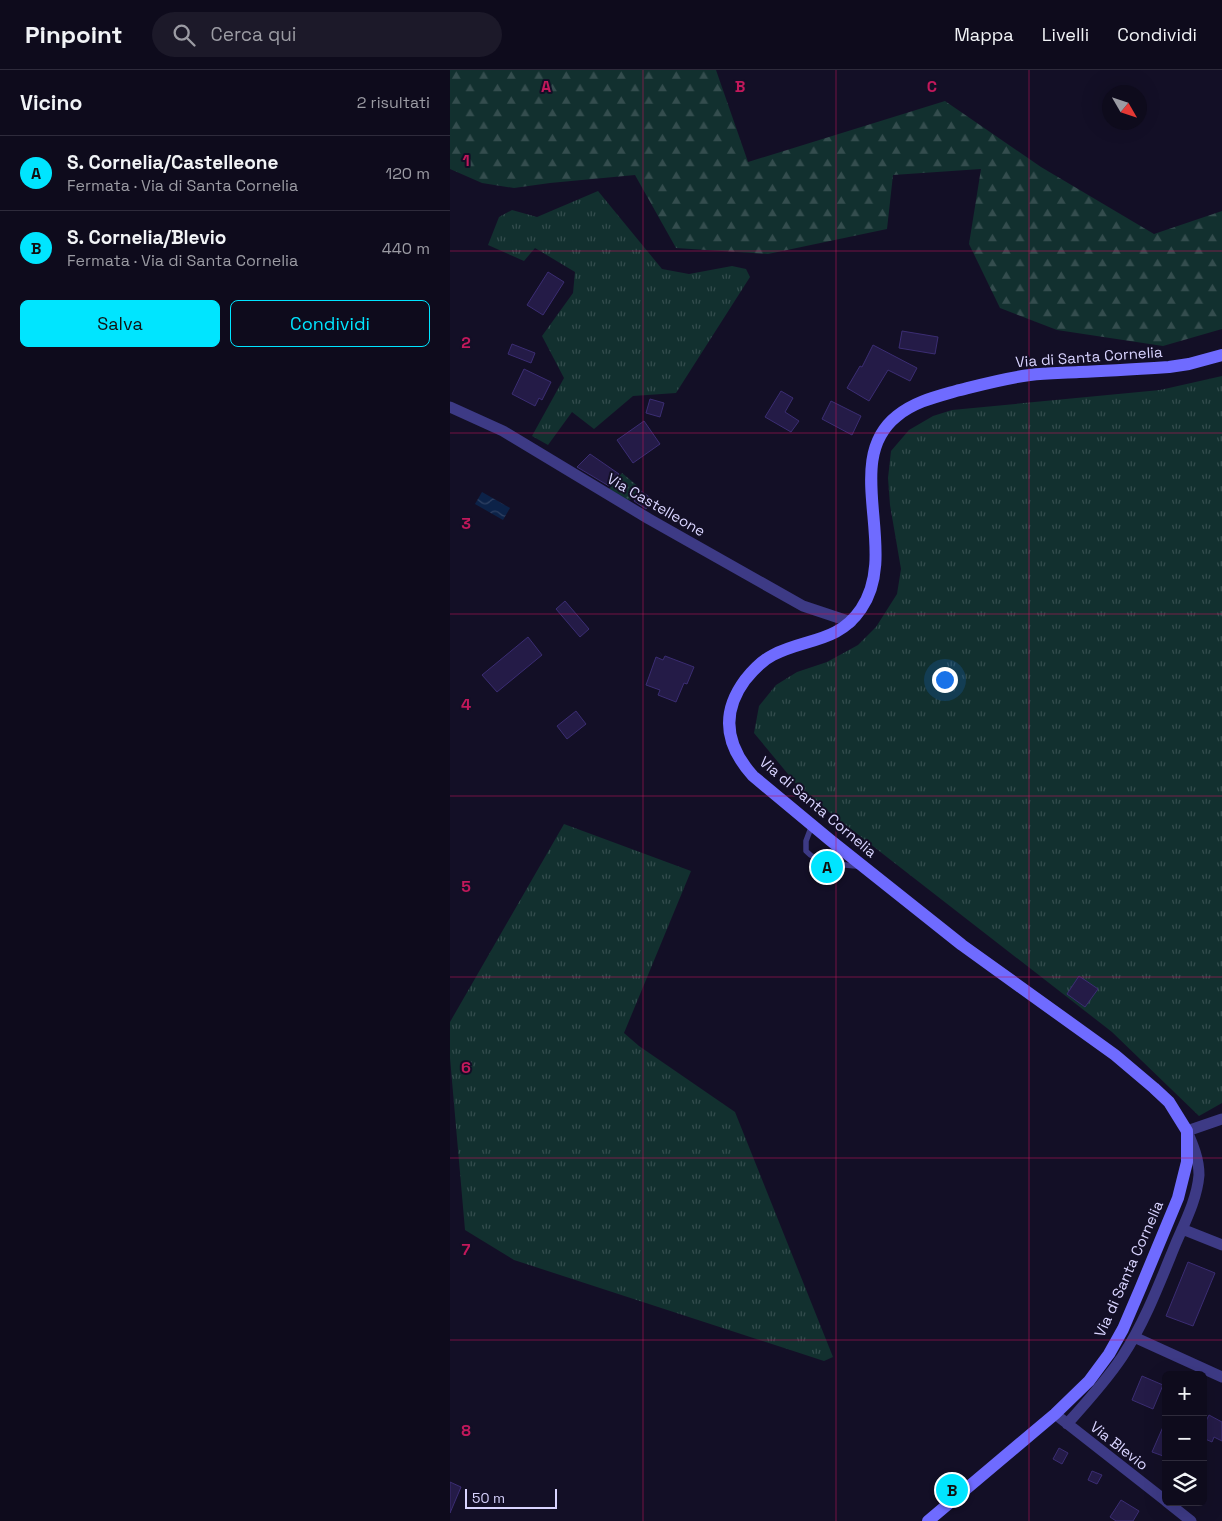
<!DOCTYPE html>
<html lang="it">
<head>
<meta charset="utf-8">
<style>
	:root { --surface:#0e0b1c; --page:#1c1929; --text:#f1f3f6; --muted:#9b9ba3; --line:#2e2b3b; --accent:#00e5ff }
	body { margin:0; font-family:"Space Grotesk",sans-serif; background:var(--page); color:var(--text) }
	.controls { position:absolute; right:15px; bottom:15px; display:grid; overflow:hidden; border-radius:8px; box-shadow:0 5px 20px #0002 }
	.controls button { width:45px; height:45px; display:grid; place-items:center; padding:0; border:0; border-bottom:1px solid var(--line); background:var(--surface); color:var(--text); font:25px sans-serif }
	.compass { position:absolute; left:652px; top:15px; width:45px; height:45px; border-radius:50%; background:var(--surface); box-shadow:0 5px 20px #0002; rotate:129deg }
	.scale { position:absolute; left:15px; bottom:12px; width:92px; box-sizing:border-box; padding-left:5px; border:2px solid #d9d4ff; border-top:0; font-size:14px; line-height:18px; white-space:nowrap; color:#d9d4ff; -webkit-text-stroke:4px #130f26; paint-order:stroke }
	.you { position:absolute; left:494px; top:609px; width:18px; height:18px; margin:-12px; border:4px solid #fff; border-radius:50%; background:#1a73e8; box-shadow:0 0 0 8px #1a73e833 }
	.badge { display:grid; place-items:center; width:32px; height:32px; border-radius:50%; background:var(--accent); color:#111; font-size:16px; font-weight:700 }
	.pin { position:absolute; translate:-50% -50%; border:2px solid #fff; box-shadow:0 1px 5px #0006 }
	.list { margin:0; padding:0; list-style:none }
	h2 { display:flex; justify-content:space-between; align-items:center; height:65px; margin:0; padding:0 20px; font-size:21px }
	h2 small { font-size:16px; font-weight:400; color:var(--muted) }
	.list li { display:grid; grid-template-columns:32px 1fr auto; gap:15px; align-items:center; box-sizing:border-box; height:75px; padding:0 20px; border-top:1px solid var(--line) }
	.list b { display:block; font-size:19px; white-space:nowrap }
	.list p { margin:0; font-size:16px; white-space:nowrap; color:var(--muted) }
	.list em { font-size:16px; font-style:normal; color:var(--muted) }
	.actions { display:flex; gap:10px; padding:15px 20px }
	.actions a { flex:1; padding:11px 0; border:1px solid var(--accent); border-radius:8px; text-align:center; font-size:18px; color:var(--accent) }
	.actions .main { background:var(--accent); color:#111 }
	.icon { flex:none; width:28px; height:28px; fill:none; stroke:currentColor; stroke-width:2; stroke-linecap:round; stroke-linejoin:round }
	.map { position:relative; flex:none; width:772px; height:1451px; overflow:hidden }
	header { display:flex; align-items:center; gap:30px; box-sizing:border-box; height:70px; padding:0 25px; background:var(--surface); border-bottom:1px solid var(--line) }
	header strong { font-size:24px }
	nav { display:flex; gap:28px; margin-inline-start:auto; font-size:18px }
	.search { width:350px; height:45px; background:var(--page); display:flex; align-items:center; gap:12px; box-sizing:border-box; padding:0 18px; border-radius:28px; color:var(--muted); font-size:19px }
	main { display:flex }
	aside { flex:1; background:var(--surface) }
	.map>svg:first-child { display:block }
</style>
</head>
<body>
<header>
<strong>Pinpoint</strong>
<div class="search"><svg class="icon" aria-label="search" viewBox="0 0 24 24"><circle cx="10" cy="10" r="6"/><path d="M15 15l6 6"/></svg>Cerca qui</div>
<nav><a>Mappa</a><a>Livelli</a><a>Condividi</a></nav>
</header>
<main>
<aside>
<h2>Vicino<small>2 risultati</small></h2>
<ul class="list">
<li><span class="badge">A</span><div><b>S. Cornelia/Castelleone</b><p>Fermata · Via di Santa Cornelia</p></div><em>120 m</em></li>
<li><span class="badge">B</span><div><b>S. Cornelia/Blevio</b><p>Fermata · Via di Santa Cornelia</p></div><em>440 m</em></li>
</ul>
<div class="actions"><a class="main">Salva</a><a>Condividi</a></div>
</aside>
<div class="map">
<svg width="772" height="1451" viewBox="0 0 772 1451">
	<defs>
		<pattern id="grass-tufts" width="24" height="20" patternUnits="userSpaceOnUse" patternTransform="scale(1.25)"><rect width="24" height="20" fill="#12302f"/><path d="M3 7l-1-3M5 7V3M7 7l1-3M15 17l-1-3M17 17v-4M19 17l1-3" fill="none" stroke="#344d4e"/></pattern>
		<pattern id="forest-firs" width="22" height="20" patternUnits="userSpaceOnUse" patternTransform="scale(1.25)"><rect width="22" height="20" fill="#12302f"/><path d="M5 1l3.5 6h-7zM16 11l3.5 6h-7z" fill="#344d4e"/></pattern>
		<pattern id="park-dots" width="8" height="8" patternUnits="userSpaceOnUse" patternTransform="scale(1.25)"><rect width="8" height="8" fill="#12302f"/><path d="M2 2h.1M6 6h.1" fill="none" stroke="#344d4e" stroke-width="1.8" stroke-linecap="round"/></pattern>
		<pattern id="water-waves" width="16" height="10" patternUnits="userSpaceOnUse" patternTransform="scale(1.25)"><rect width="16" height="10" fill="#0c2248"/><path d="M0 5q4-4 8 0t8 0" fill="none" stroke="#2f4163"/></pattern>
	</defs>
	<rect width="100%" height="100%" fill="#130f26"/>
	<path fill="url(#grass-tufts)" d="M148 121 212 199 239 204 282 196 296 199 300 207 226 323 183 326 144 359 122 342 98 375 82 366 114 308 92 266 123 223 125 202 85 178 74 191 38 175 49 147 62 140 87 147Z
		M772 306V1033L749 1046 662 962 352 721 304 663 309 636 326 615 347 602 377 592 408 575 426 557 447 524 451 499 440 435 438 408 441 381 459 360 483 346 502 340 710 320Z
		M114 754 241 801 174 963 189 976 285 1042 383 1287 374 1291 64 1190 15 1160 0 988V952Z"/>
	<path fill="url(#forest-firs)" d="M0 0H266L298 92 495 31 591 97 704 164 772 141V259L713 276 607 260 550 238 519 174 531 99 443 105 437 159 318 184 226 178 185 105 100 113 64 118 32 113 0 99Z"/>
	<path fill="url(#park-dots)" d="M172 403 190 418 179 431 159 419Z"/>
	<path fill="url(#water-waves)" d="M32 422 60 438 53 450 25 434Z"/>
	<path fill="#241b47" stroke="#3b2d73" d="M98 202 114 212 93 245 77 235Z
		M452 261 488 267 485 284 449 278Z
		M62 274 85 283 81 293 58 284Z
		M423 275 467 298 460 311 438 300 419 331 397 318 410 296 412 297Z
		M74 299 101 312 92 330 89 328 85 336 62 324Z
		M331 321 343 328 335 342 349 351 341 362 315 347Z
		M200 329 214 333 210 347 196 343Z
		M381 331 411 346 402 365 372 349Z
		M194 351 210 374 183 393 167 370Z
		M140 384 169 404 159 416 127 397Z
		M191 421 202 429 196 439 184 431Z
		M115 531 139 559 130 567 106 539Z
		M78 567 92 585 47 622 32 605Z
		M215 586 244 597 237 614 234 613 226 632 208 625 210 620 196 615 206 587 213 590Z
		M126 641 136 654 117 669 107 656Z
		M629 906 648 919 635 937 617 924Z
		M738 1192 765 1203 743 1256 716 1246Z
		M692 1306 713 1315 703 1339 682 1330Z
		M759 1345 772 1352V1371L764 1367 762 1372 753 1368V1357Z
		M716 1350V1387L702 1382Z
		M609 1378 618 1383 612 1394 603 1389Z
		M642 1401 652 1405 647 1414 638 1410Z
		M0 1412 11 1417 0 1443Z
		M671 1430 689 1441 683 1451H666L660 1447Z"/>
	<g fill="none" stroke-linecap="round" stroke-linejoin="round">
		<path stroke="#3d3a85" stroke-width="5.5" d="M362 755 356 771V781C369 795 389 794 407 796"/>
		<path stroke="#3d3a85" stroke-width="11" d="M0 337 53 361 199 449 353 536 401 552
			M732 1159 772 1175
			M684 1267 772 1307
			M605 1344 716 1431
			M617 1354C636 1333 656 1311 672 1287 695 1252 710 1212 726 1173 735 1152 747 1129 749 1105 749 1089 743 1075 737 1061L772 1049
			M717 1432 741 1451"/>
		<path stroke="#6f6bff" stroke-width="12" d="M478 1451 605 1344 639 1311 659 1284 673 1259 691 1217 728 1128 737 1092V1061L719 1032 704 1018 665 985 512 875 380 770 303 706C276 676 270 644 295 610 303 600 311 591 323 585 356 568 388 573 411 539 451 481 390 391 447 346 464 332 485 327 506 321 530 315 555 308 580 305 596 303 613 303 629 302 659 301 689 299 719 297L739 294 772 285"/>
	</g>
	<path fill="none" stroke="#c2185b" stroke-width="1" stroke-opacity="0.55" d="M193 0V1451M386 0V1451M579 0V1451M0 181H772M0 363H772M0 544H772M0 726H772M0 907H772M0 1088H772M0 1270H772"/>
	<g text-anchor="middle" stroke-width="4" stroke-linejoin="round" paint-order="stroke">
		<g font-size="15" fill="#d9d4ff" stroke="#130f26">
			<text transform="translate(639 287) rotate(-4)" y="5">Via di Santa Cornelia</text>
			<text transform="translate(206 435) rotate(30)" y="5">Via Castelleone</text>
			<text transform="translate(368 737) rotate(40)" y="5">Via di Santa Cornelia</text>
			<text transform="translate(679 1199) rotate(-66)" y="5">Via di Santa Cornelia</text>
			<text transform="translate(669 1376) rotate(38)" y="5">Via Blevio</text>
		</g>
	</g>
	<g font-size="16" text-anchor="middle" font-weight="bold" fill="#c2185b" stroke="#130f26" stroke-width="4" stroke-linejoin="round" paint-order="stroke">
		<text x="96" y="22">A</text>
		<text x="290" y="22">B</text>
		<text x="482" y="22">C</text>
		<text x="16" y="96">1</text>
		<text x="16" y="278">2</text>
		<text x="16" y="459">3</text>
		<text x="16" y="640">4</text>
		<text x="16" y="822">5</text>
		<text x="16" y="1003">6</text>
		<text x="16" y="1185">7</text>
		<text x="16" y="1366">8</text>
	</g>
</svg>
<div class="controls">
<button>+</button>
<button>−</button>
<button><svg class="icon" aria-label="layers" viewBox="0 0 24 24"><path d="M12 4l9 5-9 5-9-5zM3 14l9 5 9-5"/></svg></button>
</div>
<svg class="compass" viewBox="-18 -18 36 36"><path d="M0-13l5 13h-10z" fill="#e53935"/><path d="M0 13l5-13h-10z" fill="#9b9ba3"/></svg>
<div class="scale">50 m</div>
<div class="you"></div>
<div class="pin badge" style="left:377px;top:797px">A</div>
<div class="pin badge" style="left:502px;top:1420px">B</div>
</div>
</main>
</body>
</html>
